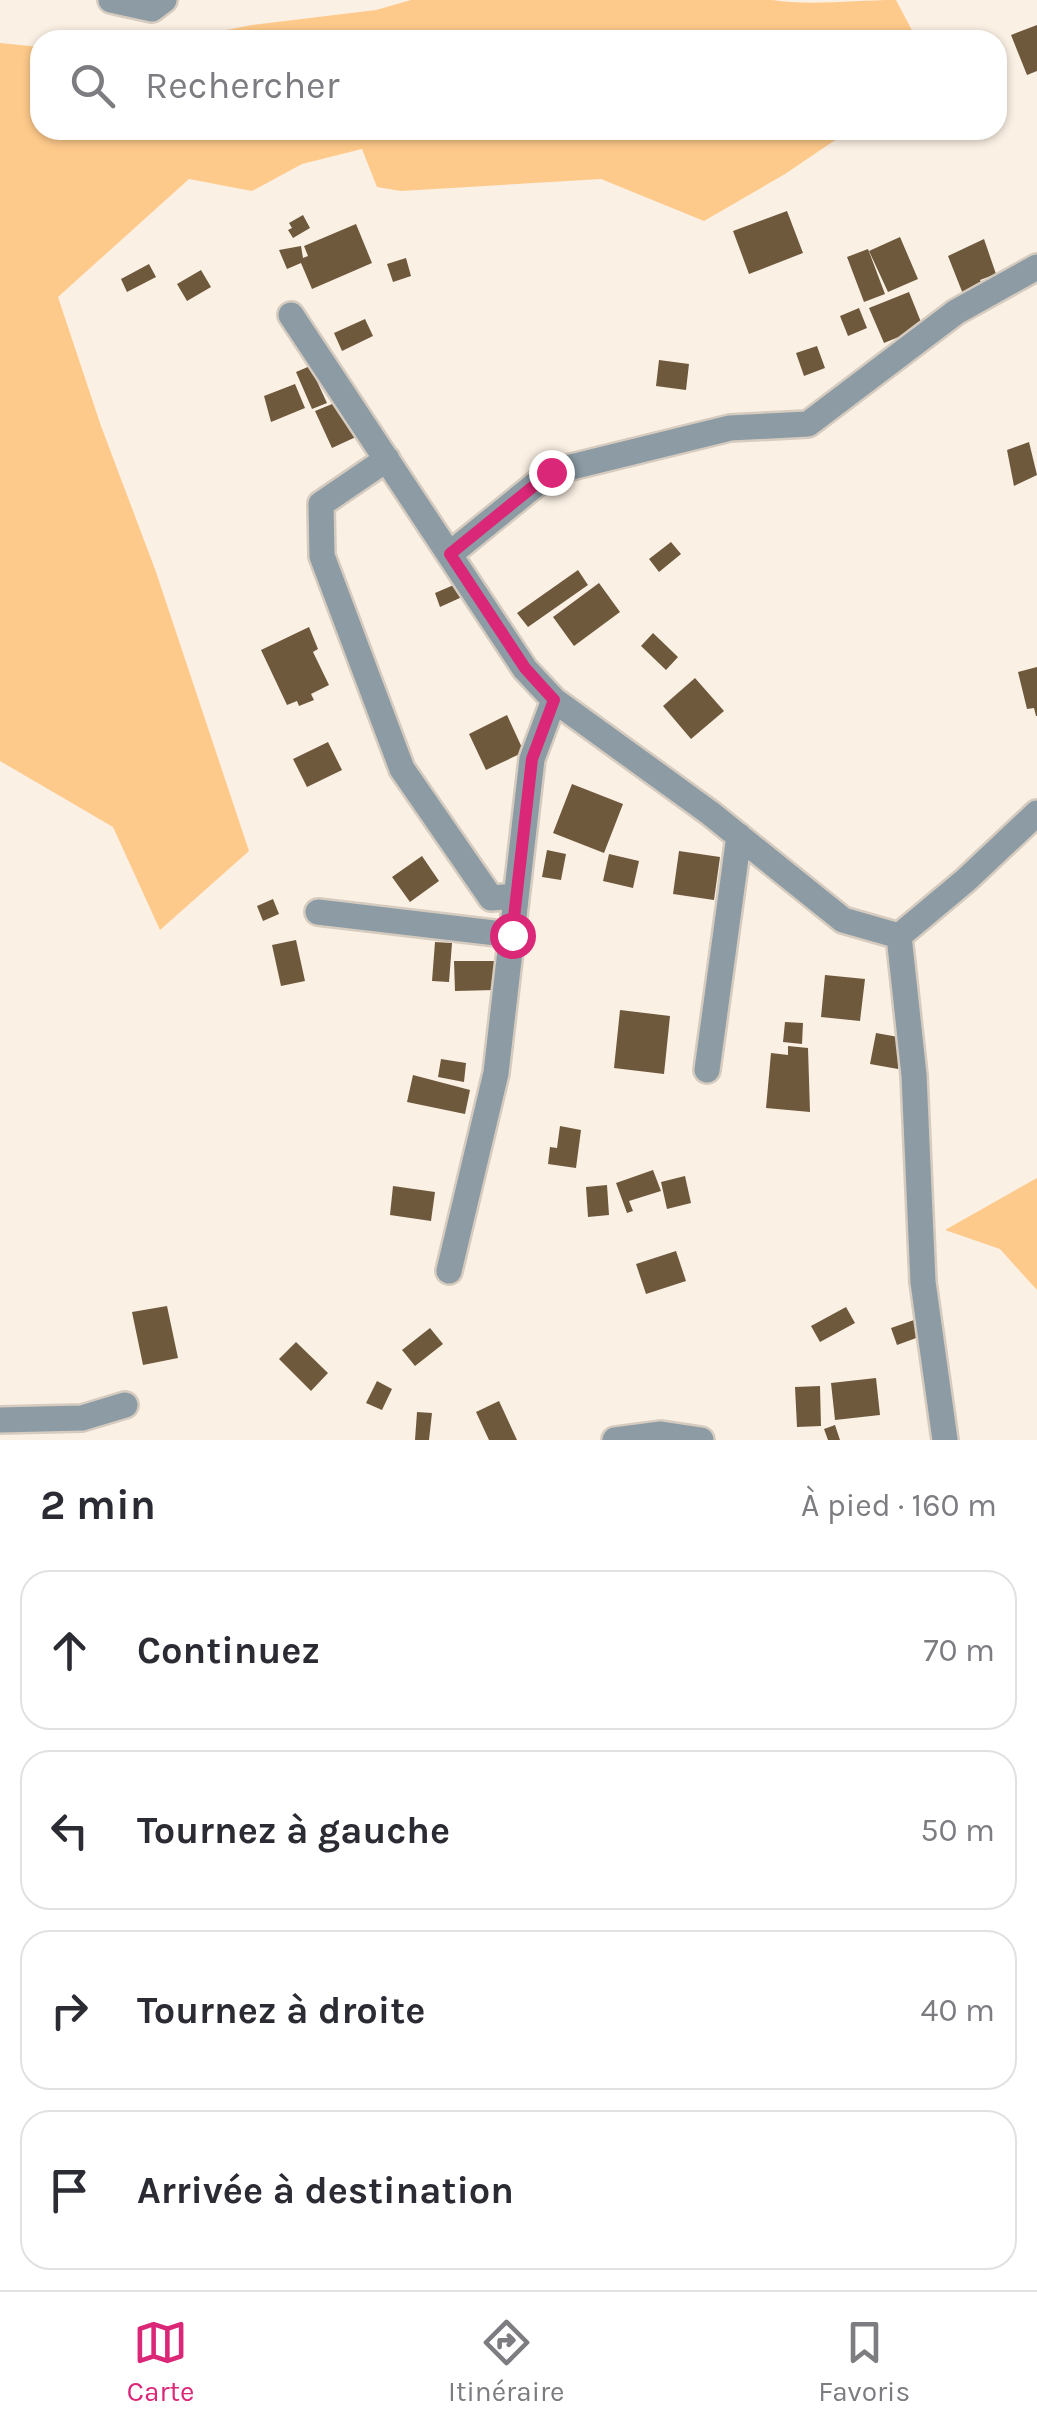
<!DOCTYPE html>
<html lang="fr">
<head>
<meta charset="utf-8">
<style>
	:root { --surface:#fff; --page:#f2f2f3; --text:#2b2b33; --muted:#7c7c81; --line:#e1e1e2; --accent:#db2777 }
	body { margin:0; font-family:Karla,sans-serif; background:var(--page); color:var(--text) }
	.stop { position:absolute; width:30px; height:30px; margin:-22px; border:8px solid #db2777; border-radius:50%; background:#fff }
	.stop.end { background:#db2777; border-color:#fff; box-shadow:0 2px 10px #0008 }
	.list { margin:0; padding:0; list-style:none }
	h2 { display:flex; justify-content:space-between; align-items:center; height:130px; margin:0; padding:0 40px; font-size:42px }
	h2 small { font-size:32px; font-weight:400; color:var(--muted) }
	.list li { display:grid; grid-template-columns:65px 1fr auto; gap:30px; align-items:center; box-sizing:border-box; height:160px; margin:0 20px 20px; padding:0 20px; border:2px solid var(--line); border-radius:30px }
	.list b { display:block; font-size:38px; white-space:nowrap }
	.list em { font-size:32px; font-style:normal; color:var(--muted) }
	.icon { flex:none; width:55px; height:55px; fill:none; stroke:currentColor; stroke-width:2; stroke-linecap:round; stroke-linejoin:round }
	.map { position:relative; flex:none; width:1037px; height:1440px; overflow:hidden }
	.search { position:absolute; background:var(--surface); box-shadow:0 2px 8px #0004; left:30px; right:30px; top:30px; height:110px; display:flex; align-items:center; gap:25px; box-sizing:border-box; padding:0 35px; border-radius:30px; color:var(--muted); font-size:38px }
	.sheet { height:850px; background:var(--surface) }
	nav { display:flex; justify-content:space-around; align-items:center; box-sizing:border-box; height:140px; border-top:2px solid var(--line); background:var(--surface); font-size:28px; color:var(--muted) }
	nav a { display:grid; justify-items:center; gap:5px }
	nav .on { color:var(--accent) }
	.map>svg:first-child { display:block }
</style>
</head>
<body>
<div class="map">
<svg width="1037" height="1440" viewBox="0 0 1037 1440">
	<rect width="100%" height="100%" fill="#fbf0e4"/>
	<path fill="#feca8b" d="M411 0H772C809 6 857 0 896 0L917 40H176L252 25 376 10Z
		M0 43 40 47V130H850L785 174 704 221 601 179 401 191 377 187 362 149 302 164 252 191 189 179 58 297 101 426 156 572 249 851 160 930 113 827 0 761Z
		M1037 1178V1290L1000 1249 945 1230Z"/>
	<path fill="#6f593d" d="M1037 25V71L1027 75 1011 35Z
		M787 211 803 253 749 274 733 231Z
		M303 215 310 228 293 238 288 230 292 228 289 223Z
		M356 224 372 263 312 289 301 263 287 269 279 250 301 246 303 258 308 256 304 246Z
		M900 237 918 279 888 292 869 251Z
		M984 239 996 274 980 280 983 286 963 294 948 256Z
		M868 249 885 294 864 302 847 257Z
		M406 258 411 276 393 282 387 264Z
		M149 264 156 277 127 292 121 279Z
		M201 270 211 287 187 301 177 284Z
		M909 292 923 327 884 343 869 308Z
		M859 308 867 328 848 336 840 316Z
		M365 319 373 336 342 351 334 333Z
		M817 346 825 368 804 376 796 353Z
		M659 360 689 364 686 390 656 386Z
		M310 366 327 403 312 409 296 372Z
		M295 384 305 408 271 422 264 396Z
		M342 400 358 436 332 448 315 411Z
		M1029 442 1037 475 1014 486 1007 450Z
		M671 542 681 554 659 572 649 559Z
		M578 570 588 585 528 627 517 613Z
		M599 583 620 612 574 646 553 617Z
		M456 584 462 597 440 607 435 593Z
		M309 627 318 649 313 652 329 685 311 694 314 700 299 706 297 701 287 705 261 650Z
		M653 633 678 657 666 670 641 646Z
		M1037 667V716H1036L1034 708 1027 709 1018 672Z
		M695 678 724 711 691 739 663 706Z
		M507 715 524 752 486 770 469 734Z
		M328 742 342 770 307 787 293 759Z
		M572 784 623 804 604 853 553 833Z
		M547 850 566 854 561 880 542 877Z
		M679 851 720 857 714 900 673 894Z
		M609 854 639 861 633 888 603 881Z
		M422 856 439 881 410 902 392 877Z
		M273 899 279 914 263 921 257 906Z
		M296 940 305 981 281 986 272 945Z
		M435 942 452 943 449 982 432 981Z
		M454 961H495V990L455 991Z
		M825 975 865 979 860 1021 821 1017Z
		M620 1010 670 1016 664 1074 614 1068Z
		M785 1022 803 1023 802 1044 783 1042Z
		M876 1033 904 1038 898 1069 870 1064Z
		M788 1046 808 1048 810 1112 766 1108 771 1053 788 1055Z
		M441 1059 466 1063 464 1082 438 1077Z
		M413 1075 470 1090 465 1114 407 1102Z
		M560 1126 581 1130 576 1168 548 1164 550 1147 557 1148Z
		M653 1170 661 1191 629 1201 633 1211 627 1213 616 1183Z
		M685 1176 691 1203 667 1209 661 1182Z
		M607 1185 609 1215 588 1217 586 1187Z
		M393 1186 435 1192 431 1221 390 1215Z
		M676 1251 686 1281 646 1294 636 1264Z
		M167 1306 178 1358 143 1365 132 1312Z
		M846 1307 855 1323 820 1342 811 1326Z
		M914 1320 919 1337 897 1345 891 1328Z
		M430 1328 443 1344 415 1366 402 1350Z
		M296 1342 328 1373 311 1391 279 1359Z
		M876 1378 880 1415 835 1420 831 1383Z
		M377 1381 392 1389 382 1410 366 1403Z
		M820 1386 821 1426 797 1427 795 1387Z
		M499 1401 517 1440H489L476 1412Z
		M417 1412 432 1413 429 1440H415Z
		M835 1425 840 1440H828L824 1429Z"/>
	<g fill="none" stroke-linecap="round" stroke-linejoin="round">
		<g stroke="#d6cbbf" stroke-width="30">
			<path id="minor" d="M111 0 152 9 164 0
				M291 315 525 669 554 700 710 813 843 920 899 936 966 880 1037 813
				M387 459 321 504 322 556 402 769 491 898 516 896
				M450 554 551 472 730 428 808 424 956 312 1037 267
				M318 912 512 935
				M899 936 914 1075 923 1282 945 1440
				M707 1070 739 836
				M449 1271 496 1073 532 759 554 700
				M0 1420 82 1418 125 1405
				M615 1440 661 1434 701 1440"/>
		</g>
		<use href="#minor" stroke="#8c9ba4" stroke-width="25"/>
	</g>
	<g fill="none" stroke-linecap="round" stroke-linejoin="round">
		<path stroke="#db2777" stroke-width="12" d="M512 935 532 759 554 700 525 668 450 554 551 472"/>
	</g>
</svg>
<div class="stop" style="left:512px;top:935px"></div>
<div class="stop end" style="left:551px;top:472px"></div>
<div class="search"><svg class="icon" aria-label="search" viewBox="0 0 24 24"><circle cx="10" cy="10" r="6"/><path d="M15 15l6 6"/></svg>Rechercher</div>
</div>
<section class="sheet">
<h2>2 min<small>À pied · 160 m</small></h2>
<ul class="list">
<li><svg class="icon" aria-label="ahead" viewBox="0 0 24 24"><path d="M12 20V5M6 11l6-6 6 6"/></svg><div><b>Continuez</b></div><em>70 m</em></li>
<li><svg class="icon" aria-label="left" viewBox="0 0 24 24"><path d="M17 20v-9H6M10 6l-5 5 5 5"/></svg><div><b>Tournez à gauche</b></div><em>50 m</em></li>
<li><svg class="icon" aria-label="right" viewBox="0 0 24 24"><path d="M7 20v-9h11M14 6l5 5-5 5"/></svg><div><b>Tournez à droite</b></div><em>40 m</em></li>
<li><svg class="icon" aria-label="arrive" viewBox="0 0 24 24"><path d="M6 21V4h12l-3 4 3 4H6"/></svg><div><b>Arrivée à destination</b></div></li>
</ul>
</section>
<nav>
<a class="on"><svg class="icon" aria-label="map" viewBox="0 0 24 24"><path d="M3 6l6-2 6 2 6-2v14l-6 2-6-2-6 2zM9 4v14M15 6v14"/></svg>Carte</a>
<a><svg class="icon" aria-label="directions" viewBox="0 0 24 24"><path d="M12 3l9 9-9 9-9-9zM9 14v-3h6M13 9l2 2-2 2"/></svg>Itinéraire</a>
<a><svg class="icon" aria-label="saved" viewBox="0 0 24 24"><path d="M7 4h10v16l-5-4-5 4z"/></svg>Favoris</a>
</nav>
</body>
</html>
